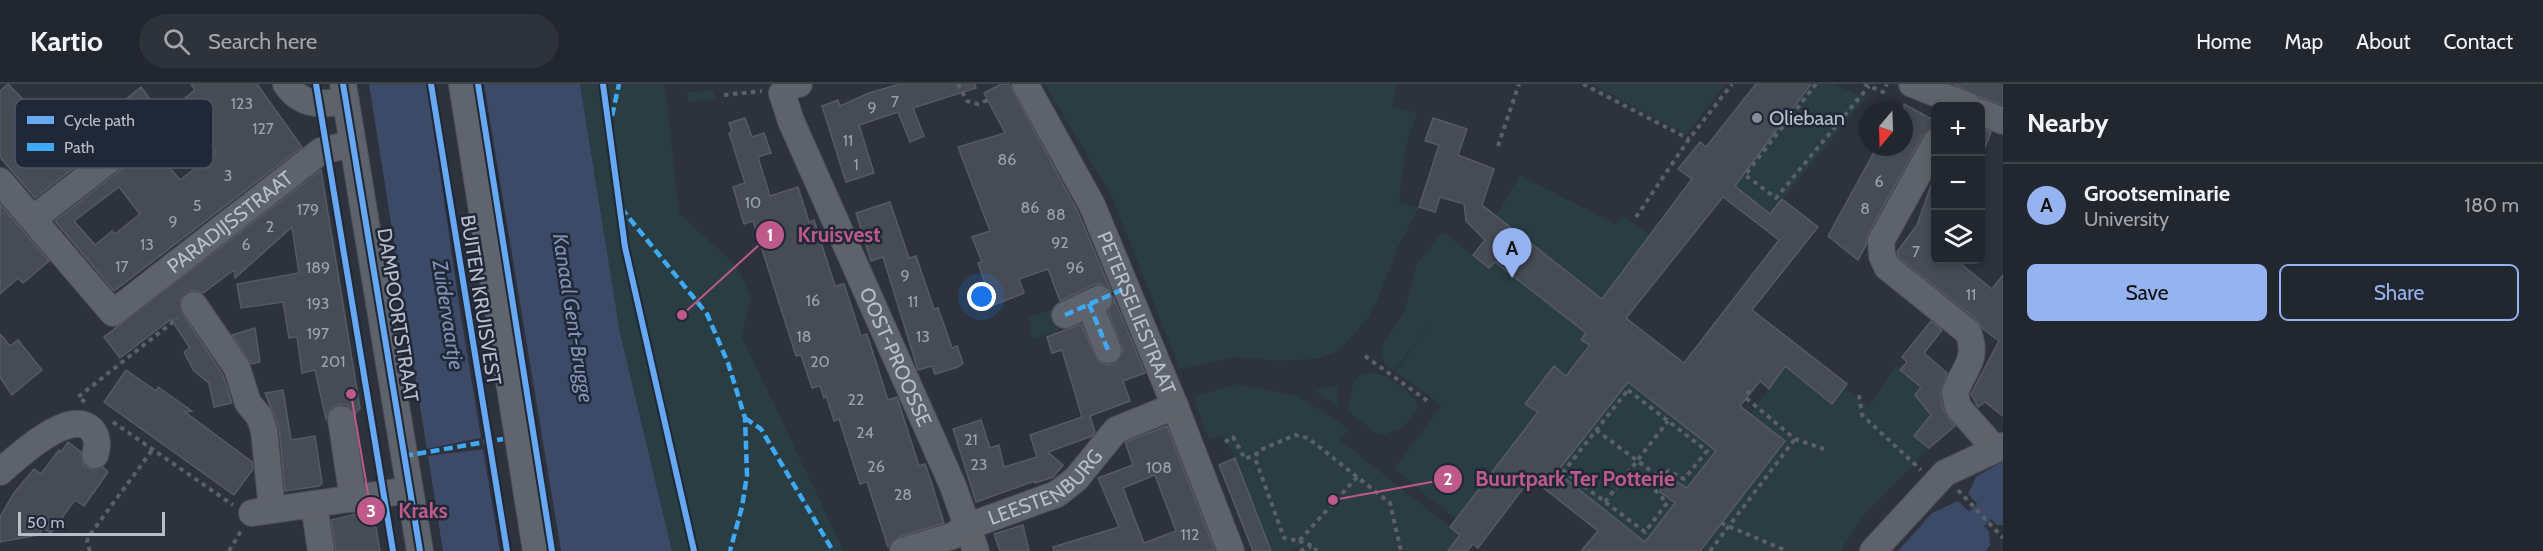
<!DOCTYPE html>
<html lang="en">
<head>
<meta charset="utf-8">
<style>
	:root { --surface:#22262e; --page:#2e323a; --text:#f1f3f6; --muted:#a2a5aa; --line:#3f434a; --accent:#95b2f1 }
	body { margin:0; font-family:Cabin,sans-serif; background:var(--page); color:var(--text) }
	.controls { position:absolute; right:18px; top:18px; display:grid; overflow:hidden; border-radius:9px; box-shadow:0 3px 9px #0003 }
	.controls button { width:54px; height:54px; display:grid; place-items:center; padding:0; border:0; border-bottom:2px solid var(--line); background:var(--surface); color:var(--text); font:30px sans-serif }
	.compass { position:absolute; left:1859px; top:18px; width:54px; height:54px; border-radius:50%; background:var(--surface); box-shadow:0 3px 9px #0003; rotate:199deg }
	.scale { position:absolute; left:18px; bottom:15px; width:147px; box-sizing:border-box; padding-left:6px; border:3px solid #b9becd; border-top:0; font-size:16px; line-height:21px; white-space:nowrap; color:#b9becd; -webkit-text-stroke:4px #202838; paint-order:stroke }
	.you { position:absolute; left:982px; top:213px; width:21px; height:21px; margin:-15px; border:4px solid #fff; border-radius:50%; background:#1a73e8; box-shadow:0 0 0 9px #1a73e833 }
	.badge { display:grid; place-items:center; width:39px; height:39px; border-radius:50%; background:var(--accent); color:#111; font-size:20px; font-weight:700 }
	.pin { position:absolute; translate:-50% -50px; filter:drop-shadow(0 2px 3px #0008) }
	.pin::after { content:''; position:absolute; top:32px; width:21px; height:18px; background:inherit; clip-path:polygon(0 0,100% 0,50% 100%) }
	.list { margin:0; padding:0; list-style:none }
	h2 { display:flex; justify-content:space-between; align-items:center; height:78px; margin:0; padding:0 24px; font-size:26px }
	h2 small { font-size:20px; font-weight:400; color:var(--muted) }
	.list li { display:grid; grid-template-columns:39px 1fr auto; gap:18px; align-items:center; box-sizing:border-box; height:84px; padding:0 24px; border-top:2px solid var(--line) }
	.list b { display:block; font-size:22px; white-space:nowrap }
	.list p { margin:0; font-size:20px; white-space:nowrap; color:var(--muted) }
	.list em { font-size:20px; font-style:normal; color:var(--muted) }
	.actions { display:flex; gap:12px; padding:18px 24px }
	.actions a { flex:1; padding:14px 0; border:2px solid var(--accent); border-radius:9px; text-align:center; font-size:21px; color:var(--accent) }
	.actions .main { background:var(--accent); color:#111 }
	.icon { flex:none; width:33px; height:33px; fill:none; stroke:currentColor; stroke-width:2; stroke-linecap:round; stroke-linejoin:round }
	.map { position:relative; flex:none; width:2003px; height:467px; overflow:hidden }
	header { display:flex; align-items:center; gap:36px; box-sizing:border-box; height:84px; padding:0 30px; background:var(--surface); border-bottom:2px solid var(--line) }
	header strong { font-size:28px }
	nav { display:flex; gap:33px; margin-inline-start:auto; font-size:21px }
	.search { width:420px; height:54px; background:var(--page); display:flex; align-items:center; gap:15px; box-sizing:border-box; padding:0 21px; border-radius:33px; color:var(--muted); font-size:22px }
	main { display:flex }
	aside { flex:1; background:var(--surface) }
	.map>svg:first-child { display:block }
</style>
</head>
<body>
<header>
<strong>Kartio</strong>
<div class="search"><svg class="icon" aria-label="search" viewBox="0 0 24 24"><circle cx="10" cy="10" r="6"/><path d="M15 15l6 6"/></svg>Search here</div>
<nav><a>Home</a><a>Map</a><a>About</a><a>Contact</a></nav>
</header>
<main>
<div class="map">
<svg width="2003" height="467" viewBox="0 0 2003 467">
	<rect width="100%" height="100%" fill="#2d323d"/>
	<path fill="#2a3d43" d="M580 0H665L679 129 736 181 751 212 742 253 844 467H672L620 249Z
		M1045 0H1397L1392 22 1417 29 1406 61 1399 118 1419 123 1399 161 1376 219 1368 234 1339 267 1317 275 1278 277 1236 273 1180 285 1112 113Z
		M1592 0H1725L1687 51Z
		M1811 0H1834L1866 14 1770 130 1733 101Z
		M714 6 715 15 688 18 687 8Z
		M1520 91 1617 141 1624 132 1651 152 1602 215 1496 132Z
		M1441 149H1445L1489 184 1495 178 1586 249 1581 256 1590 261 1566 292 1554 283 1525 320 1538 328 1456 435 1394 385 1442 321 1395 287 1436 234 1393 287 1384 280 1381 264 1405 226 1416 182Z
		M1054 225 1062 239 1057 250 1053 251 1051 248 1032 256 1029 233Z
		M1896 280 1921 303 1933 333 1914 352 1929 364 1865 430 1841 467H1700L1784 357 1750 330 1785 282 1832 320 1845 304 1869 323Z
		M1363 289C1387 287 1401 301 1416 318L1417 327 1403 343 1380 352 1347 327 1353 299Z
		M1628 298 1716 367 1687 404 1670 393 1660 397 1659 406 1675 419 1645 458 1557 388Z
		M1237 300 1298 312 1349 345 1340 356 1460 451 1457 467H1303L1301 463 1291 467H1271L1235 374 1222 350 1209 356 1193 313Z
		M1339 301 1337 322 1314 307Z"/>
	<path fill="#3c4a68" d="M369 0H427L461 233 500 467H443Z
		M484 0H580L620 249 672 467H561Z
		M2003 377V441H1997L1968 410 1976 393Z
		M1958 417 1989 447 1990 462 1985 467H1898L1932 429Z"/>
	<path fill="#2d323d" d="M484 353 486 365 427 372 426 365Z"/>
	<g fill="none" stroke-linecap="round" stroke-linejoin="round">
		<path stroke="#3c4a68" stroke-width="21" d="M1942 467 2003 410"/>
	</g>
	<path fill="#464b54" stroke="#565a64" stroke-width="1.5" fill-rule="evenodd" d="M8 0 49 42 45 51 66 75 94 50 86 41 99 30 102 34 141 3 159 27 145 29 35 114 0 73V7Z
		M191 0H257L302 63 114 207 55 137 165 51 171 63 160 72 180 96 216 68 194 45 204 38 185 14 195 6ZM119 103 140 130 115 150 112 147 95 161 74 137Z
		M900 0H975L976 4 913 24 924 52 910 58 898 28 859 41 874 89 846 98 822 22 838 16 840 22 869 9Z
		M1001 0H1009L1078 128 1111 207 1101 200 1093 201 1060 217 1048 185 1019 195 1024 209 994 221 985 222 977 200 985 199 978 179 982 178 972 153 990 147 958 63 1005 49 984 9Z
		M1756 0H1811L1735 102 1770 130 1782 115 1818 143 1752 226 1847 300 1832 320 1785 282 1769 305 1760 297 1740 322 1785 357 1700 467H1581L1598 447 1531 394 1478 464 1473 460 1467 467H1448L1460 451 1450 443 1538 328 1525 320 1554 282 1566 292 1590 261 1581 256 1586 249 1495 178 1489 184 1473 171 1485 156 1466 137 1464 120 1440 113 1435 128 1419 123 1439 61 1425 57 1433 34 1467 45 1458 71 1494 85 1482 121 1602 215 1692 95 1678 85 1700 58 1706 63ZM1723 113 1779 156 1684 279 1626 234ZM1628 298 1716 367 1687 404 1669 393 1661 397 1660 408 1675 419 1645 458 1557 388Z
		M1953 0H2003V21L1980 13Z
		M1904 20 1935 37V43L1923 51 1868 150 1866 161 1858 176 1828 152 1877 63H1904Z
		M745 34 752 53 764 49 771 69 758 73 770 112 798 103 809 138 814 136 835 202 844 200 861 252 867 250 888 316 897 313 919 382 925 380 930 394 944 439 899 453 888 463 867 398 860 400 839 335 834 337 826 311 824 314 820 302 812 304 801 271 796 272 753 137 744 140 733 103 745 99 729 49 732 47 729 39Z
		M1980 44 1991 48 1981 73H1980Z
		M321 86 360 324 355 330 347 321 338 320 331 324 326 335 315 286 302 289 297 253 289 254 283 218 241 224 237 200 299 189 292 143 235 194 234 186 203 209 192 206 180 215 182 229 223 291 232 319 214 323 209 299 194 287 184 268 190 264 171 235 120 274 104 253Z
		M1935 90V176H1956L1992 205 2003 191V332L1985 318 1978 323 1971 310 1999 257 1983 245 1977 236 1899 174 1897 168 1917 141Z
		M890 118 909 174 916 172 934 225 938 224 952 264 957 262 963 279 958 283 935 290 932 282 918 286 883 173 871 177 856 129Z
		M0 120 49 177 23 199 18 194 0 210Z
		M1113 212 1145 289 1123 297 1130 317 1090 332 1095 348 1092 352 1048 368 1063 381 1053 393 1035 399V397L976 418 953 345 981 336 990 364 999 361 1004 383 1037 373 1030 351 1082 333 1062 266 1052 269 1047 253 1081 240 1098 277 1107 281 1114 280 1123 267 1108 227 1114 217Z
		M1931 237 1942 246 1924 269 1947 289 1940 312 1944 327 1955 342 1929 364 1914 352 1931 331 1915 311 1921 303 1900 286 1907 278 1902 273Z
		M255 244 260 278 251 280 232 251Z
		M0 250 10 262 18 256 42 286 12 311 0 293Z
		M126 286 156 307 158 303 192 327 185 328 252 378 253 385 234 411 104 318Z
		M283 306 291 356 315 352 322 399 319 402 285 407 279 344 265 309Z
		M1167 342 1215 467H1054L1053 463 1119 443 1098 394 1133 381 1125 358ZM1155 391 1176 447 1144 459 1123 404Z
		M68 358 81 368 84 382 91 385 103 383 108 388 84 422 75 416 51 449 43 444 38 451 0 458V433L14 409 34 385 41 390 59 366 61 368Z
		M1235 374 1271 467H1253L1219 381Z
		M373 426 380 467H336L331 436Z
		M1023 441 1029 467H1000L994 450Z"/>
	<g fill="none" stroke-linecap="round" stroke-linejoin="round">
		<g stroke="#4a4e56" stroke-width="28">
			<g id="minor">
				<path d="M286 0C302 23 320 20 346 18"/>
				<path d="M343 0 420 467"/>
				<path id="s1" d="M799 0 789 1 782 9 791 37 953 402 976 467"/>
				<path id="s2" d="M1025 0 1092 121 1175 322 1231 467"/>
				<path d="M1912 0 1968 22"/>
				<path d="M1980 28 2003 37"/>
				<path d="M1936 58 1881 157 1882 172 1887 183 1968 248C1979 277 1963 284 1955 309L1958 323 1995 365"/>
				<path id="s3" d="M0 97 113 229 321 67 352 60"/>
				<path d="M33 135 154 41"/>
				<path d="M1089 220 1108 266"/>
				<path d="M194 221 237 284 248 319 259 332 264 346 272 426"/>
				<path d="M1065 231 1099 215"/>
				<path d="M341 335 353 415"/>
				<path d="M0 388C16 374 69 324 91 345 98 352 98 363 95 371"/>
				<path d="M314 420 321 467"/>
				<path d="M252 429 410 406"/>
				<path id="s4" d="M903 467 952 452 969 442 1057 410 1076 395 1116 346 1175 322"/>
				<path d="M1873 467 1945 389 2003 362"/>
			</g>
		</g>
		<g stroke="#4b4f59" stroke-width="34">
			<path id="major" d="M465 0 539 467"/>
		</g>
		<path stroke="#5b6067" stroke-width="4" stroke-dasharray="4.5 4.5" stroke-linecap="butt" d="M958 0 967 17 978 20 988 16
			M1583 0 1689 55
			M1816 0 1745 91 1776 114 1869 2
			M1864 0 1883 8 1887 0
			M724 11 762 7
			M1498 62 1519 0
			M1636 133 1689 55 1732 0
			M1365 272 1429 318
			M1628 306 1707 367 1684 395 1669 387 1658 392 1654 405 1667 419 1645 448 1564 387Z
			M1749 306 1746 314 1795 355 1824 365
			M1859 311 1862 331 1921 386
			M85 318 78 313 178 234
			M113 338 233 421
			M1596 346 1658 392
			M1225 358 1233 353 1245 375 1256 370
			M1357 393 1299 457 1284 454 1255 374 1258 367 1295 351 1308 354 1390 419 1401 467
			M1958 406 2003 454
			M1605 418 1668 337
			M1721 439 1787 467
			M1299 457 1315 463 1316 467
			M90 467 87 458 89 452 153 365
			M229 467 241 447
			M1300 467 1311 462
			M1710 467 1795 355"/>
		<use href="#minor" stroke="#5e626a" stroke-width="26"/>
		<use href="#major" stroke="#60646c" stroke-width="32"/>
		<path stroke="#3fa9f5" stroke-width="4.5" stroke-dasharray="9 4.5" stroke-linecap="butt" d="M612 32 619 0
			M621 124 707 230 728 279 745 334 747 391 742 423 730 467
			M1089 220 1108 266
			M1065 231 1126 204
			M745 334 761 345 833 467
			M404 372 503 355"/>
		<g stroke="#202838" stroke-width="10">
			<path id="cycleway" d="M316 0 393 467
				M343 0 420 467
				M431 0 507 467
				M478 0 552 467
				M603 0 625 163 694 467"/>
		</g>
		<use href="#cycleway" stroke="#66a8f1" stroke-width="6"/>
	</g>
	<circle fill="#888d9b" stroke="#202838" stroke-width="2" cx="1757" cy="34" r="6"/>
	<g text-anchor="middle" stroke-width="5" stroke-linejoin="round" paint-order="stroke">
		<g font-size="16" fill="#9ca1af">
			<text x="895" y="23">7</text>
			<text x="242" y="25">123</text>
			<text x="872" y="29">9</text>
			<text x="263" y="50">127</text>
			<text x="848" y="62">11</text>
			<text x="1007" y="81">86</text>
			<text x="856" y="86">1</text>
			<text x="228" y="97">3</text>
			<text x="1879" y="103">6</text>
			<text x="753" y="124">10</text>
			<text x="197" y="127">5</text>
			<text x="1030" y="129">86</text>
			<text x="1865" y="130">8</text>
			<text x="308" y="131">179</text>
			<text x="1056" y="136">88</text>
			<text x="173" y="143">9</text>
			<text x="270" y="148">2</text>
			<text x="1060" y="164">92</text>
			<text x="147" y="166">13</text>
			<text x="246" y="166">6</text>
			<text x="1916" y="173">7</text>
			<text x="122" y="188">17</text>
			<text x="318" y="189">189</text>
			<text x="1075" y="189">96</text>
			<text x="905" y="197">9</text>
			<text x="1971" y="216">11</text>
			<text x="813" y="222">16</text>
			<text x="913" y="223">11</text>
			<text x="318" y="225">193</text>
			<text x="318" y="255">197</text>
			<text x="804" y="258">18</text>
			<text x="923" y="258">13</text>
			<text x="333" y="283">201</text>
			<text x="820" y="283">20</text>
			<text x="856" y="321">22</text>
			<text x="865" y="354">24</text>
			<text x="971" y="361">21</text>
			<text x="979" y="386">23</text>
			<text x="876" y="388">26</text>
			<text x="1159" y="389">108</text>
			<text x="903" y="416">28</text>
			<text x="1190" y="456">112</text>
		</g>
		<g font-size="20" fill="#b9becd" stroke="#202838" text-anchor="start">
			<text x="1769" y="41">Oliebaan</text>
		</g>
		<g font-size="20" fill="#b9becd" stroke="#202838">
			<text dy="7" stroke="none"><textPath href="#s3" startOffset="322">PARADIJSSTRAAT</textPath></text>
			<text transform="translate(481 216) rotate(81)" y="7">BUITEN KRUISVEST</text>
			<text dy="7" stroke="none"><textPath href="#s2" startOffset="255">PETERSELIESTRAAT</textPath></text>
			<text transform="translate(398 231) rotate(81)" y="7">DAMPOORTSTRAAT</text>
			<text dy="7" stroke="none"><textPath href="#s1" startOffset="308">OOST-PROOSSE</textPath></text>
			<text dy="7" stroke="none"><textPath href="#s4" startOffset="158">LEESTENBURG</textPath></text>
		</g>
		<g font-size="21" font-style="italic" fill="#8091b3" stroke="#202838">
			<text transform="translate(448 231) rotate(81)" y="7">Zuidervaartje</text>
			<text transform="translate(573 234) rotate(81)" y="7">Kanaal Gent-Brugge</text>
		</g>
	</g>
	<rect x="15" y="15" width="198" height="69" rx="9" fill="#202838" stroke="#4e5565" stroke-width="1.5"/>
	<rect x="27" y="32" width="27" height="8" fill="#66a8f1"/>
	<rect x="27" y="59" width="27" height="8" fill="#3fa9f5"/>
	<g font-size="16" fill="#b9becd">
		<text x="64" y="42">Cycle path</text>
		<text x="64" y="69">Path</text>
	</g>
	<path fill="none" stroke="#be5a89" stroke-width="2" d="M682 231L770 151M1333 416L1448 395M351 310L371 427"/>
	<g fill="#be5a89" stroke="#202838" stroke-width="2">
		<circle cx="682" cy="231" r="6"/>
		<circle cx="1333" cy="416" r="6"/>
		<circle cx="351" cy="310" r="6"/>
		<circle cx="770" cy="151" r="15"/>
		<circle cx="1448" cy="395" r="15"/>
		<circle cx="371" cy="427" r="15"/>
	</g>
	<g font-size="18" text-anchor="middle" font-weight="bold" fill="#fff">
		<text x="770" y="157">1</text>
		<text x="1448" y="401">2</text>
		<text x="371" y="433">3</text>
	</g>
	<g font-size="21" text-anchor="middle" font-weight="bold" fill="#be5a89" stroke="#202838" stroke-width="5" stroke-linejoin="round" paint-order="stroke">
		<text x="839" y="158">Kruisvest</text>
		<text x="1575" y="402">Buurtpark Ter Potterie</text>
		<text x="423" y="434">Kraks</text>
	</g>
</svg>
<div class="controls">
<button>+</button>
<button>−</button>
<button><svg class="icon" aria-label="layers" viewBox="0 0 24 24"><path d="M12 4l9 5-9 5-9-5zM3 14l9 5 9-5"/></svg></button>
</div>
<svg class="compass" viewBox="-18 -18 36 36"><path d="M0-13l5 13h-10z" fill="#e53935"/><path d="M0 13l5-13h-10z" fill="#a2a5aa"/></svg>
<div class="scale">50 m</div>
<div class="you"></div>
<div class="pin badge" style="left:1512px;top:194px">A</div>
</div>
<aside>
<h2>Nearby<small></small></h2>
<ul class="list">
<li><span class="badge">A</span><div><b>Grootseminarie</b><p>University</p></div><em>180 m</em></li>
</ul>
<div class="actions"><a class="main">Save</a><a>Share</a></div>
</aside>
</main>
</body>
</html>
